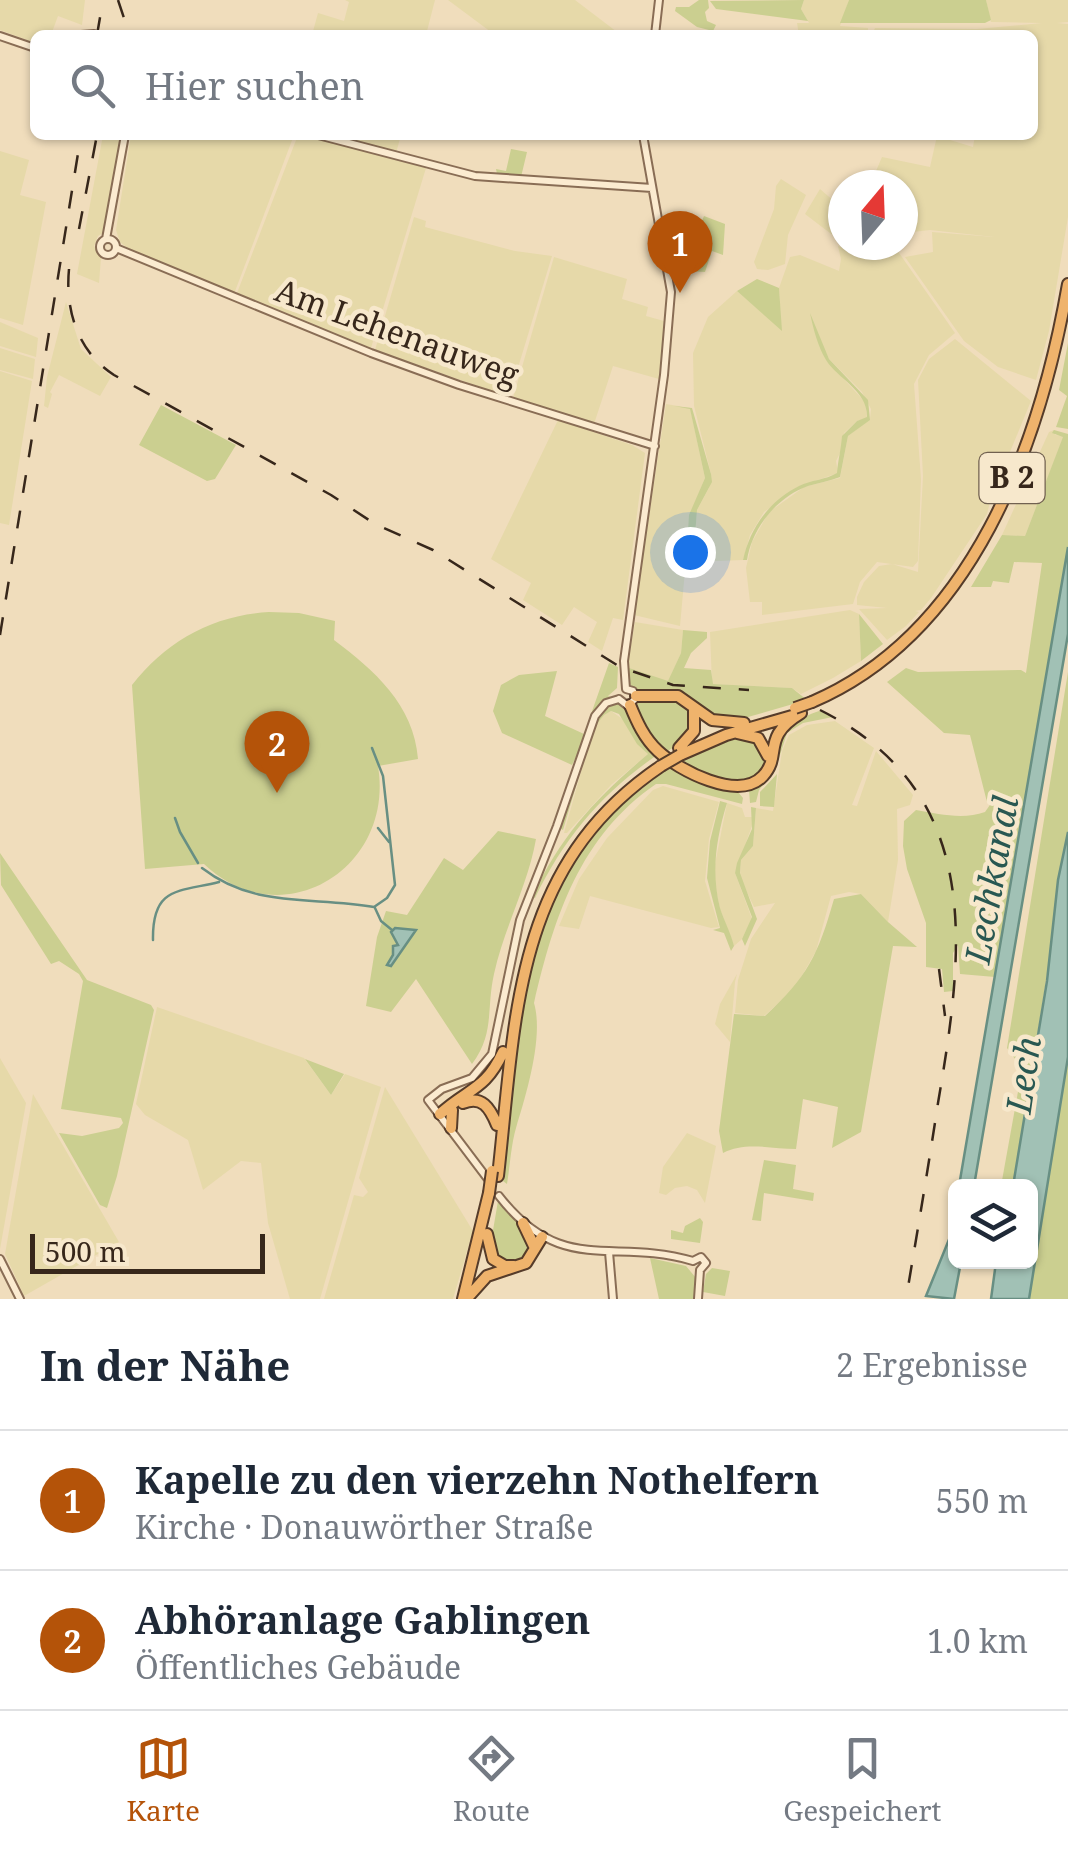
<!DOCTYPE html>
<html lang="de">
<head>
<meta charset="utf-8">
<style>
	:root { --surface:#fff; --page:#f6f6f7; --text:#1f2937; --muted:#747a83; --line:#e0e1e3; --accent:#b45309 }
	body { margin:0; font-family:"Noto Serif",serif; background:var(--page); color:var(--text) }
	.controls { position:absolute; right:30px; bottom:30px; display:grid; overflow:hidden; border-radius:15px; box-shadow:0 2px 8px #0004 }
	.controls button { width:90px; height:90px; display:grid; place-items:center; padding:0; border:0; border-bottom:2px solid var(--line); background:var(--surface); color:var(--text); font:50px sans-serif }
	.compass { position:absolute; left:828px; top:170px; width:90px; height:90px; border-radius:50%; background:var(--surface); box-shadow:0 2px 8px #0004; rotate:19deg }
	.scale { position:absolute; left:30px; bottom:25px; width:235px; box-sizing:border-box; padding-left:10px; border:5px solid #37271b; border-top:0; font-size:28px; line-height:35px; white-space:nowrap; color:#37271b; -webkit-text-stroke:8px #f7e8cc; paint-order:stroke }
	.you { position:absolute; left:690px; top:552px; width:35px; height:35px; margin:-25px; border:8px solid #fff; border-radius:50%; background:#1a73e8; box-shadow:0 0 0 15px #1a73e833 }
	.badge { display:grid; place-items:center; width:65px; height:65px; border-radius:50%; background:var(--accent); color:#fff; font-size:32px; font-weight:700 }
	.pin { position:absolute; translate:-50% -82px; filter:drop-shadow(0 2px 5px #0008) }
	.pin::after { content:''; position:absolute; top:52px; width:35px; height:30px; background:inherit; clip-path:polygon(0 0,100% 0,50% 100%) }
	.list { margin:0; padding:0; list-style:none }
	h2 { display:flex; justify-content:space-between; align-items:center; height:130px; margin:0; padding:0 40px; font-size:42px }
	h2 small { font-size:32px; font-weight:400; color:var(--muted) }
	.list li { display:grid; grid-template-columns:65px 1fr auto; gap:30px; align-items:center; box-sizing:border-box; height:140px; padding:0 40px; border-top:2px solid var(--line) }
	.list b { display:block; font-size:38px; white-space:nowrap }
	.list p { margin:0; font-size:32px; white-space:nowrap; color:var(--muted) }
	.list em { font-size:32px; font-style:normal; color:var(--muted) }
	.icon { flex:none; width:55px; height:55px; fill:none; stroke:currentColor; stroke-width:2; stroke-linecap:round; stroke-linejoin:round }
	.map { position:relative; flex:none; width:1068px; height:1299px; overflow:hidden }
	.search { position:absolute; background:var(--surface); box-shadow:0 2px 8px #0004; left:30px; right:30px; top:30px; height:110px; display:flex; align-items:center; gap:25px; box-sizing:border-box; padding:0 35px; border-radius:15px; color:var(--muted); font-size:38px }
	.sheet { height:410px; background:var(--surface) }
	nav { display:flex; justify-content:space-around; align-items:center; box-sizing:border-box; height:140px; border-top:2px solid var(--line); background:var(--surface); font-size:28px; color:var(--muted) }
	nav a { display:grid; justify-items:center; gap:5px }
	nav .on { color:var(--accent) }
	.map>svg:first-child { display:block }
</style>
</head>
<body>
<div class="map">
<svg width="1068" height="1299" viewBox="0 0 1068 1299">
	<rect width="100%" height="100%" fill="#f0ddbc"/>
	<path fill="#e6d9a9" d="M0 0H85L82 25 58 16 51 35H35V43L0 30Z
		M345 0H435L426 35H312L318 13 344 21 349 2Z
		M448 0H575L621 35H495Z
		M804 0H849L840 26 868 28V35H799L797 23H809L801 9Z
		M986 0H1068V22L1057 23 1068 24V217L1049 331 1036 380 998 367 964 341 905 257 933 252 932 232 994 237 930 230 903 233V185H870L882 157 930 167 937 136 973 147 975 135H1033V35H872L875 28 977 29 1042 23 991 22Z
		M103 135H122L106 231 98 236 94 246 101 258 99 283 77 274Z
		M131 135H294L234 294 131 251 120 242 116 230Z
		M298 135H308L426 168 371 348 237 293Z
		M331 135H401L396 153Z
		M0 151 29 160 20 195 46 202 23 325 0 318Z
		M781 179 806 195 788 235 785 264 768 270 757 269 754 262 774 209 776 186Z
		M820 189 843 209V243L805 214Z
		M414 217 426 221 425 227 515 251 552 256 509 397 375 350Z
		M838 246 859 252 863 258 878 252 882 257 897 250 955 333 929 355 914 384 921 479 918 561 913 567 877 562 860 582 853 604 762 615V602H750L746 568 752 542 769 512 804 487 840 478 848 436 870 419 871 409 862 392 829 359 815 331 827 361 866 403 867 418 857 421 844 433 842 449 836 461 838 473 800 486 764 512 750 535 743 560 693 562 697 510 709 488 711 474 694 406 693 353 708 317 737 291 781 329 779 288 790 257 800 255 839 271 841 259Z
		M554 257 627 279 622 299 648 307 646 316 664 321 659 379 613 366 594 424 513 398Z
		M66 302 81 349 111 377 100 396 59 375 50 392 52 394 48 408 44 406 47 377Z
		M0 322 38 338 36 357 0 346Z
		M955 339 1031 401 991 498 987 514 931 598 921 610 915 611 919 612 906 626 887 640 859 609 887 608 857 605V597L864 582 879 566 892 564 918 572 923 476 918 380 929 359Z
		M0 348 35 359 33 379 0 370Z
		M0 371 32 381 9 525 0 523Z
		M666 404 690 408 705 478 690 515 680 626 634 615Z
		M558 420 632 445 645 453 623 620 613 618 602 651 588 642 597 622 574 607 562 625 523 600 531 583 491 559Z
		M1054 430 1055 435 1064 436 1025 536 1002 535 1049 432Z
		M850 610 859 614 861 661 833 678 801 694 792 688 712 684 710 632Z
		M635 622 683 630 681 653 668 682 627 668Z
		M611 711 624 720 648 754 611 785 567 833H564L593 729 603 715Z
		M835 721 874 748 852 805 857 806 876 751 913 795 910 805 897 809 898 860 888 922 861 894 849 892 831 896 816 951 795 988 764 1016 735 1013 738 980 751 939 775 903 754 907 740 877 741 860 753 846 756 808 773 811 782 751 789 735 807 725Z
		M663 786 719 802 709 839 705 881 719 927 711 928 590 896 579 929 559 926 579 879 607 838 653 790Z
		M727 803 742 808 745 817H753V823L735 873 752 919 742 939 734 946 720 909 713 874Z
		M737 974 735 982 730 1042 715 1024 720 1004Z
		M157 1007 304 1058 331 1095 345 1074 381 1087 320 1299H290L268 1223 261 1163 241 1161 203 1190 188 1140 145 1115 136 1104Z
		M0 1058 26 1103 0 1249Z
		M385 1087 473 1231 453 1299H324L354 1195 363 1197 368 1192 359 1178Z
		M33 1094 119 1242 24 1296 5 1254Z
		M687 1133 716 1146 705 1203 697 1190 687 1186 675 1188 666 1195 659 1193 663 1167Z"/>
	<path fill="#cbcf90" d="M699 0H708L709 8 705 12 707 21 716 25 713 31 697 27 675 11 676 7H689Z
		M804 0 801 9 808 21 716 9 710 1Z
		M849 0H986L991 20 985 23H840Z
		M511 149 527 152 521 177 497 174 496 169 506 171Z
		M704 216 725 224 723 255 712 251 705 272 671 270 669 251 688 248V242L681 240 679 226 687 225V220L701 223Z
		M757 279 779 288 782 331 737 291Z
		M810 313 829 359 868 400 870 420 848 436 840 477C829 481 818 483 808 486 777 497 752 528 747 560H743C750 528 769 501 799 486 811 480 825 480 837 473 838 460 841 450 842 436L857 421 867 417C868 391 838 379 826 360 818 347 813 328 810 313Z
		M1068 343V429L1056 427 1067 396 1059 390Z
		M161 405 236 445 215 479 207 481 139 445Z
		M674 406 692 408 711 474 712 482 697 510 693 562 686 566 689 515 705 478 690 409Z
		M1054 430 1068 434V547L995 977 960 974 958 945 953 953V991L944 992 942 969 926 967V923L907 869 903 846 904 821 916 810C939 814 963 820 985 812L992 802H987L970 735 944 733 887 682 906 668 918 672 1021 670 1026 673 1042 563 1014 562 1009 583 993 581 991 587H971L1002 535 1025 536 1063 437 1052 433Z
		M269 612 299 613 335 621 334 640C374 670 414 705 418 759L378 766C395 869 282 938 204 864L145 869 132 685C166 641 213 615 269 612Z
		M859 614 883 644 861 661Z
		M683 630 707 632V638L691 653 684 668 711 670 713 684 792 688 807 700 741 719H717L694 702 636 691 629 683 626 667 668 681 681 653Z
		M609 663 618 667 617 688 608 696 612 697 595 712 571 780 579 751 572 765 502 733 493 711 501 685 519 675 557 671 545 716 584 734Z
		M1068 672V832L1058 880 1053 936 1015 1176 1013 1186H1001L1021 1075 1018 1063 1007 1048Z
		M648 698 685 702 695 722 683 742 664 753 651 739 635 709 638 701Z
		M616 703 627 710 657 755C602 793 564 838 535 898L532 897C562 834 595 799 648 754L637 744 619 714 611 711 604 715 593 729 563 830 559 828 596 717 603 708Z
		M819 711 833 717 803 723 787 733 775 771 759 790 756 802 750 803 749 790C781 762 763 730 819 711Z
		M735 736 751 737 766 758 761 773C730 789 706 774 676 763Z
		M671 765 738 792 743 798 742 804 666 784H656C580 836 554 917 534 1003 544 1037 526 1095 516 1128 511 1145 510 1166 507 1184L503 1181C510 1126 509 1068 520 1013 539 915 581 818 671 765Z
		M777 774 774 807 760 806V792Z
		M720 801 727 803C716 839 711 872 720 908 724 921 731 933 734 946L731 951 724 933 713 930 720 928 707 878 710 841Z
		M751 807 756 808 753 846 741 860 740 873 757 919 745 946 742 939 752 917 735 873 737 863 752 829Z
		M498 831 536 839C528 885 504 928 494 974 486 1010 495 1033 472 1064L416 979 391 1012 366 1006 377 937 386 911 407 915 444 858 463 870Z
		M0 853 87 980 151 1005 154 1010 117 1176 107 1208 100 1205 59 1133 82 1136 119 1128 123 1123 121 1118 61 1109 83 981 79 974 59 961 51 964 1 885Z
		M861 894 888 922 917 947 893 946 861 1132 832 1148 838 1107 803 1099 796 1149C771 1149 745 1141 723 1153L719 1131 734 1014 765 1016C808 976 818 955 834 899Z
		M1068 1057V1299H1029Z
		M305 1059 344 1074 331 1095Z
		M764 1160 796 1165 793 1189 814 1193 813 1201 764 1193 761 1221 752 1220Z
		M498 1201 529 1236 532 1244C522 1262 514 1268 495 1257L491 1242Z
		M700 1218 703 1222 700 1243 671 1239V1230L683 1233 685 1226Z
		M650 1258 686 1266 696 1278 695 1299H659Z
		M712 1268 730 1271 725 1296 703 1292 706 1274Z"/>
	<path fill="#a1c1b5" stroke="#688f83" stroke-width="2.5" d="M1068 547V634L974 1186H959Z
		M1068 832V1057L1029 1299H991L996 1262H1030V1186H1013L1047 981 1058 880Z
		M395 928 416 930 391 966 387 965 393 955V946L398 945 391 932Z
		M955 1209 956 1262H961L954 1299 926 1296 950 1237Z"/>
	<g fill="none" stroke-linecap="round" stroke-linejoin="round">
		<path stroke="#688f83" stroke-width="2.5" d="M175 818 180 832 198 863
			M378 828 389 842
			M202 868C255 909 312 896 374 907L387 898 395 885 383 776 372 748
			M375 908 381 921 392 930
			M153 940C152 886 179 892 219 882"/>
		<g stroke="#896d55" stroke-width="10">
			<path id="tertiary" d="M81 35 94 34
				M655 35 659 0
				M0 36 35 48
				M318 135 475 176 652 188
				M100 247a8 8 0 1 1 16 0a8 8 0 1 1-16 0Z
				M106 239 125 135
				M116 248 371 353 459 385 655 446
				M619 699 628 706 636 698 633 691 626 689 624 661 664 375 671 292 643 135
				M487 1178 428 1100 442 1089 472 1078 492 1054 520 920 557 826 595 716 606 703 619 699
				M499 1196C562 1277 612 1237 693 1261
				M609 1252 613 1299
				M0 1259 20 1299
				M693 1261 701 1257 706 1263 700 1270 698 1299"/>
		</g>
		<g stroke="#563c2a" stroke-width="14">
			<path id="trunk" d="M636 696H678L712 720 744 723
				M812 702C973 633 1040 444 1068 284
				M630 705C637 722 644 738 658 751 678 770 739 802 763 776 783 754 760 738 801 713
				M737 733 758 738 768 756
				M679 748 694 731V708
				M680 755 726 735 792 716
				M463 1103C482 1095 490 1108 497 1125
				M440 1114C468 1088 485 1091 503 1052
				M451 1128 452 1110
				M498 1176C516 1017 513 866 661 766
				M523 1223 534 1246
				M487 1234 493 1259 505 1266H514
				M469 1296 487 1276 526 1263 542 1237
				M463 1299 489 1193"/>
		</g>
		<use href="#tertiary" stroke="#fbebd0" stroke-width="6"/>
		<use href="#trunk" stroke="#efb36c" stroke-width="10"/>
		<path stroke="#37271b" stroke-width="2.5" stroke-dasharray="18 18" stroke-linecap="butt" d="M118 0 124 18 136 35
			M97 35 103 0
			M79 229 97 135
			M69 269C65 311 78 352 114 375L331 495 375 524 433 550 620 667 673 685 749 690
			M0 635 81 135
			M820 710C986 793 964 950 938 1103 928 1169 917 1234 906 1299
			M939 969 945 1016"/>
		<g stroke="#563c2a" stroke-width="14" stroke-linecap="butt">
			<path id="trunk-bridge" d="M795 708 812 702
				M661 766 680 755
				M489 1193 492 1171"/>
		</g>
		<use href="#trunk-bridge" stroke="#efb36c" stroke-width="10"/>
	</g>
	<g text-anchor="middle" stroke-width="9" stroke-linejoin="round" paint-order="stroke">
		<rect fill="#f7e8cc" stroke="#716150" stroke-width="2.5" x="979.5" y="453" width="65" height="50" rx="8"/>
		<g font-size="30" font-weight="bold" fill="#37271b">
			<text x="1012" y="488">B 2</text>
		</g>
		<g font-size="32" fill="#37271b" stroke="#f7e8cc">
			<text transform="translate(397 333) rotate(20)" y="11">Am Lehenauweg</text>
		</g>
		<g font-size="35" font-style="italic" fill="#295852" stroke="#f7e8cc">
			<text transform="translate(992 880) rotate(-80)" y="12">Lechkanal</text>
			<text transform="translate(1024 1075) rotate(-82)" y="12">Lech</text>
		</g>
	</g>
</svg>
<div class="controls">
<button><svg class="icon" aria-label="layers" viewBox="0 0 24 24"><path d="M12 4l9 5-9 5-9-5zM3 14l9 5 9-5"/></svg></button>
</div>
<svg class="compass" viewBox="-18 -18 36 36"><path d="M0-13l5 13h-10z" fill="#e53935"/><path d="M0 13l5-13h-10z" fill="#747a83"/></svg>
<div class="scale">500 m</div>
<div class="you"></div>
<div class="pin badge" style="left:680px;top:293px">1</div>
<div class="pin badge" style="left:277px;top:793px">2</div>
<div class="search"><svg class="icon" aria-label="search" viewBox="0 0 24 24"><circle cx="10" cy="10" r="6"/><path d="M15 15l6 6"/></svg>Hier suchen</div>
</div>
<section class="sheet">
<h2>In der Nähe<small>2 Ergebnisse</small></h2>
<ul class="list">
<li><span class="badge">1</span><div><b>Kapelle zu den vierzehn Nothelfern</b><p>Kirche · Donauwörther Straße</p></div><em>550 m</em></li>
<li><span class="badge">2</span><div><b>Abhöranlage Gablingen</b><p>Öffentliches Gebäude</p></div><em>1.0 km</em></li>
</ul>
</section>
<nav>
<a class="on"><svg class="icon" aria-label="map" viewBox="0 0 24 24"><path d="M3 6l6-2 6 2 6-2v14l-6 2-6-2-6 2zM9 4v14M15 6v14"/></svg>Karte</a>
<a><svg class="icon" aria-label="directions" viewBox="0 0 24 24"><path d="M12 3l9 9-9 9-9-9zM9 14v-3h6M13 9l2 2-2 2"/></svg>Route</a>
<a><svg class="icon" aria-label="saved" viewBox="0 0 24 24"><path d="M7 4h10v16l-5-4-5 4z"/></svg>Gespeichert</a>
</nav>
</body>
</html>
